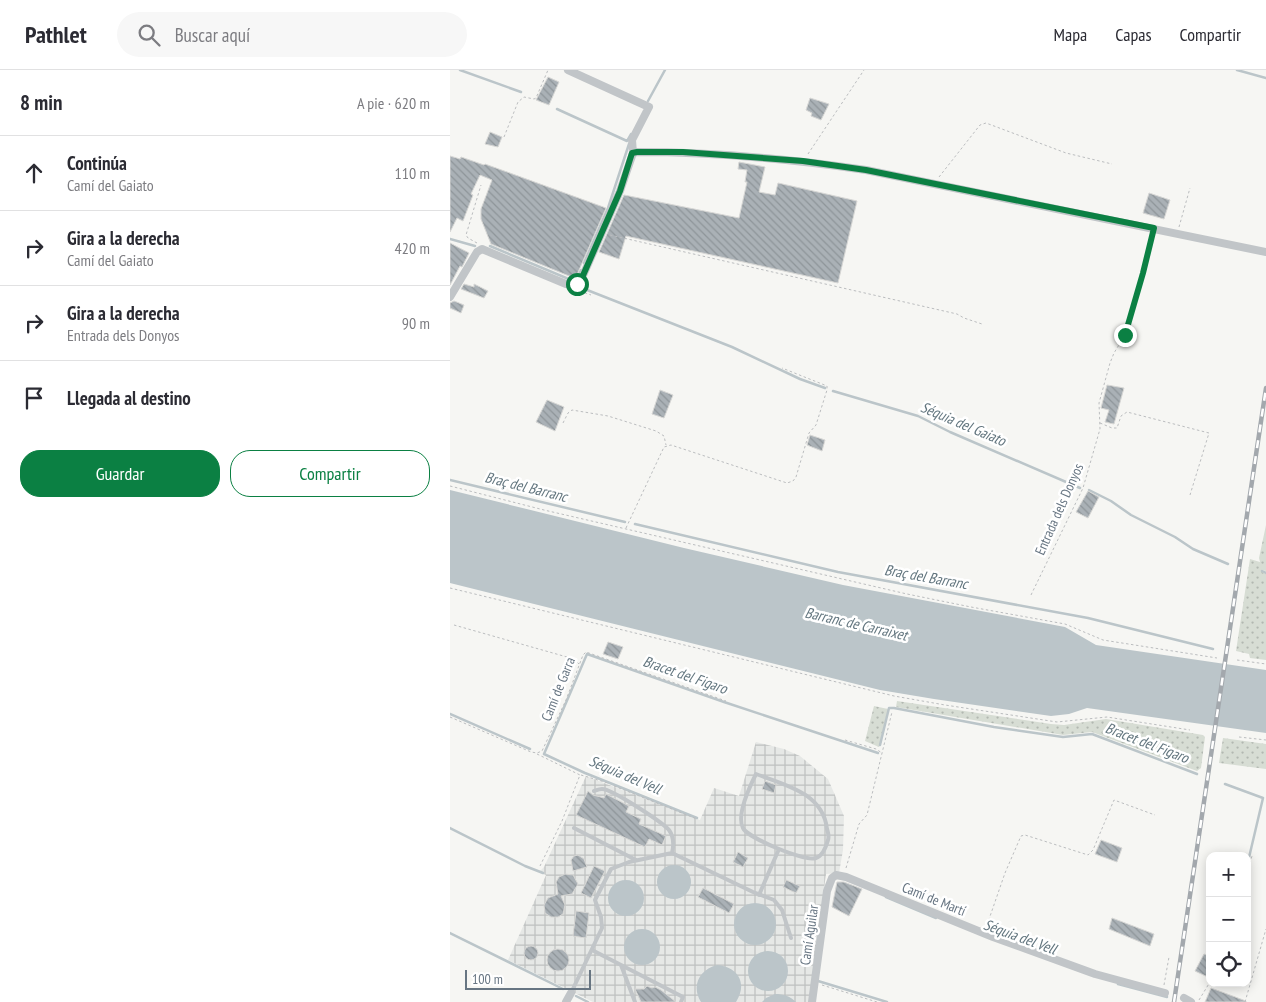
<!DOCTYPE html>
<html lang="es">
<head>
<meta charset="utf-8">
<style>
	:root { --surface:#fff; --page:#f7f7f7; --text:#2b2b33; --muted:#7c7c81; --line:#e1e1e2; --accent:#0b8043 }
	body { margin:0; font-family:"PT Sans Narrow",sans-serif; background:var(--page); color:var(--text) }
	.controls { position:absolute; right:15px; bottom:15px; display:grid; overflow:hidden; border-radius:10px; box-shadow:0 2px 12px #0003 }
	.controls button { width:45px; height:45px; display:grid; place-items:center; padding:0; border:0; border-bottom:1px solid var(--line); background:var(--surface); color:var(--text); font:25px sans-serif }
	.scale { position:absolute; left:15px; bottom:12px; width:126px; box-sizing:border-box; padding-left:5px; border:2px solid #677582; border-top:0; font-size:14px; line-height:18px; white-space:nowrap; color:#677582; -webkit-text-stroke:4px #fff; paint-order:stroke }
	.stop { position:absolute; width:15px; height:15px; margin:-11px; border:4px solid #0b8043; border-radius:50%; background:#fff }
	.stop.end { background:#0b8043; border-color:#fff; box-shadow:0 1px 5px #0008 }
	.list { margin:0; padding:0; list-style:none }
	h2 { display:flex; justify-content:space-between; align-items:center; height:65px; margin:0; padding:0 20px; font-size:21px }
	h2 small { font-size:16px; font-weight:400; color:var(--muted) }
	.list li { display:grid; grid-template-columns:32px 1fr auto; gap:15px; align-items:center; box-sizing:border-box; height:75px; padding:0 20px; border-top:1px solid var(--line) }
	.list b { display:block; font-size:19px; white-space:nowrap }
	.list p { margin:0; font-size:16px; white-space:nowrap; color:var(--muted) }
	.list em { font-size:16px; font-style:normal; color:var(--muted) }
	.actions { display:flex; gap:10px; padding:15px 20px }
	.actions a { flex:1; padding:11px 0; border:1px solid var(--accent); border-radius:20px; text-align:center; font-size:18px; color:var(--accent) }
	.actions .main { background:var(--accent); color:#fff }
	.icon { flex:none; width:28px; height:28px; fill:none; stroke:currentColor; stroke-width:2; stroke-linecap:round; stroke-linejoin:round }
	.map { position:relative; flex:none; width:816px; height:932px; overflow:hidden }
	header { display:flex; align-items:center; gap:30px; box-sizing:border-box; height:70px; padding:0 25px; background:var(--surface); border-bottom:1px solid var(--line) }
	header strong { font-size:24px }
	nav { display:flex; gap:28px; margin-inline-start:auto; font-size:18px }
	.search { width:350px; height:45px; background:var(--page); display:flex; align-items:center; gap:12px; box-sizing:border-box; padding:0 18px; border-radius:28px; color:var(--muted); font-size:19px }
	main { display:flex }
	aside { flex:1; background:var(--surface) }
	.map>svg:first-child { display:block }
</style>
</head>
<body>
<header>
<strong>Pathlet</strong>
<div class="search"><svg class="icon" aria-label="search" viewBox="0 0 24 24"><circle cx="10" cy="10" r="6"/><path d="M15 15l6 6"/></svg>Buscar aquí</div>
<nav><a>Mapa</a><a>Capas</a><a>Compartir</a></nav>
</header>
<main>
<aside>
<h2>8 min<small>A pie · 620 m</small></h2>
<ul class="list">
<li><svg class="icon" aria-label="ahead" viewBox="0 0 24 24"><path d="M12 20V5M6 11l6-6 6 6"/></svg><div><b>Continúa</b><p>Camí del Gaiato</p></div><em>110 m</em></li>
<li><svg class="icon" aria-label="right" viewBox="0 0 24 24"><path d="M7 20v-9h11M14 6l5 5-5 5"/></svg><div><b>Gira a la derecha</b><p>Camí del Gaiato</p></div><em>420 m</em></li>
<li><svg class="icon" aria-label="right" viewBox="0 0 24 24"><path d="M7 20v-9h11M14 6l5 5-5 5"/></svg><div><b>Gira a la derecha</b><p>Entrada dels Donyos</p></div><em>90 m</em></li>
<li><svg class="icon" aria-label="arrive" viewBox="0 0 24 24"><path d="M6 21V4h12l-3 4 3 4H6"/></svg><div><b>Llegada al destino</b></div></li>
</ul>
<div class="actions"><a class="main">Guardar</a><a>Compartir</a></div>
</aside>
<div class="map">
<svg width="816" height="932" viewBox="0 0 816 932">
	<defs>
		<pattern id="industrial-grid" width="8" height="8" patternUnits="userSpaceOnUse" patternTransform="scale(1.25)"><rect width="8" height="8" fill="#e6e8e6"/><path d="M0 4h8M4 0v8" fill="none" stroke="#bec1c0"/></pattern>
		<pattern id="grass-dots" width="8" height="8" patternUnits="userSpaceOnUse" patternTransform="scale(1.25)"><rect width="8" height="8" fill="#d7ddd4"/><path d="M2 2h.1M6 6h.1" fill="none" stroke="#b2b8b1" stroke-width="1.8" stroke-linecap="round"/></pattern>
		<pattern id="building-back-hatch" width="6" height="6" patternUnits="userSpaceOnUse" patternTransform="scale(1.25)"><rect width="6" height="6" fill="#aab1b6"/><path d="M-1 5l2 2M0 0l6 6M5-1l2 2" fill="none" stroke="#8e9599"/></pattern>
	</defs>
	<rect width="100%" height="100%" fill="#f6f6f3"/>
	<path fill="url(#industrial-grid)" d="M306 672 334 679 350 686 378 709 394 746 393 780 389 803 376 804 359 932H143L58 890 96 805 89 802 94 797 136 706 250 750 264 718 289 726Z"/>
	<path fill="url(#grass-dots)" d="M816 455V501L812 500V502L816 504V590L800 588 799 584 786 581 800 489 810 492 809 488Z
		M447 631 601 654 614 655 656 649 753 665 755 667 751 698 747 701 642 662 613 665 446 637Z
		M424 636 438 639 429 677 415 671Z
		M773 668 816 674V699L769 693Z"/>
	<path fill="#bbc5c9" d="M0 420 234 478 393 515 615 557 646 575 816 600V663L637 638 619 644 601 646 484 629 430 620 0 513Z
		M207 812a17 17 0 1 1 34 0a17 17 0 1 1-34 0Z
		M158 828a18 18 0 1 1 36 0a18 18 0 1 1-36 0Z
		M284 854a21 21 0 1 1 42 0a21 21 0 1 1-42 0Z
		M174 877a18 18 0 1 1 36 0a18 18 0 1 1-36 0Z
		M298 901a20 20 0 1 1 40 0a20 20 0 1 1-40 0Z
		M267 895C288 897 298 913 286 932H251C241 916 249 900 267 895Z
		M325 924C333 924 340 926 346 932H312L316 928Z"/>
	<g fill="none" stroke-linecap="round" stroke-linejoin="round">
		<path stroke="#bbc5c9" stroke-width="2.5" d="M10 0 71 22
			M787 0 816 8
			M198 31 215 0
			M107 39 177 71 181 64
			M0 169 25 176
			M40 176 121 210H126L131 200
			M134 193 158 138 179 74
			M132 218 282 277 350 309 375 318
			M383 321 468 346 500 362 630 418
			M0 410 175 452
			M639 420 661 431 681 445 725 467 743 479 778 494
			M185 454 388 502 638 548 763 579
			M812 501 816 503
			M0 644 80 679
			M430 675 439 638H444L544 657 613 667 642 664 747 704
			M775 714 813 728
			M247 748 135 703 94 684 137 584 274 632 428 683
			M0 758 75 796 93 803
			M797 796 813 728
			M436 827 486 848
			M0 863 113 919
			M368 911 437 932
			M668 914 717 927
			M126 926 138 932"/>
	</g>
	<path fill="url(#building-back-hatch)" stroke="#d7d7d5" d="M98 7 109 12 99 35 86 30Z
		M360 28 379 34 371 50 361 46 362 43 356 40Z
		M40 62 52 67 48 77 35 74Z
		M0 86 10 89 11 87 34 95 35 94 156 138 126 207 124 208 41 174 31 149V139L42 110 30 105 21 124 23 125 13 151 7 148 0 162Z
		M289 92 315 97 309 122 325 125 328 113 407 131 388 213 176 166 169 189 149 182 174 125 289 148 297 112H295L297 100 288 99Z
		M699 123 720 130 714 149 693 143Z
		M0 173 19 183 12 197 10 196 0 215Z
		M14 214 24 217V214L38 221 34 228 11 219Z
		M4 231 14 235 11 243 0 238V233Z
		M657 315 674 318 664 354 655 352 659 340 651 338Z
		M210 320 223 325 214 348 202 344Z
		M97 330 114 337 105 361 86 352Z
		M360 365 375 370 372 381 357 375Z
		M638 421 649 427 638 448 626 442Z
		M158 572 173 577 168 589 153 584Z
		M315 711 326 715 324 723 312 719Z
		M138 721 143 725 154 728 156 724 179 736 176 742 191 749 189 754 216 766 212 775 199 769 195 777 126 745Z
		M651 770 672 778 667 792 645 784Z
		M288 782 298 788 293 797 283 792Z
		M128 785 134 789 137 797 123 801 121 790 124 786Z
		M144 796 155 801 141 828 131 823Z
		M115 804 123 805 128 814 122 824 111 826 115 835 113 844 108 847H101L95 843 94 835 98 828 108 824 106 812 109 807Z
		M336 810 350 816 346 823 333 817Z
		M387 812H394L412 819 399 846 382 837Z
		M253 818 284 834 279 843 248 827Z
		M126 841 139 843 136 868 123 866Z
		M662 848 704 864 700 876 659 859Z
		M74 883a7 7 0 1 1 14 0a7 7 0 1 1-14 0Z
		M97 890a11 11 0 1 1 22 0a11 11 0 1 1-22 0Z
		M754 884 760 886V908L745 901Z
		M197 916 202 918 205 917 211 920 226 932H191L185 919H194Z
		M761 918 796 931V932H755Z"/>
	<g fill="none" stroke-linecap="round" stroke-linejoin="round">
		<path stroke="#bbbdbf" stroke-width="1" stroke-dasharray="2.5 2.5" stroke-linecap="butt" d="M54 67 68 32 74 27 84 29 86 28 98 0
			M358 84 414 0
			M489 107 530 55 536 53 616 83 662 94
			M729 157 740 118
			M160 165 507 244 514 248 532 254
			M27 173 18 168 16 165 31 115
			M130 221 141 225
			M113 353 118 343 122 340 158 346 206 361 214 366 216 375
			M650 353 662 358H667L671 346 677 342 759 363 740 425
			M0 416 94 440 457 524 521 537 615 554 653 570 767 588
			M176 458 214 377 221 375 337 413 343 411 346 407 359 363 366 355 377 320V316L332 298
			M0 518 444 626 495 635 607 652 657 647 740 660
			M581 525 633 418 650 359 649 333 660 293 664 283 675 265 693 203 701 168
			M4 555 124 589 129 594
			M787 590 816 594
			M0 647 81 682 87 683 92 681 116 630 133 585 136 582 276 631
			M789 667 816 670
			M395 670 426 679 432 683
			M87 684 130 705 112 751 90 796
			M131 705 158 713
			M164 716 247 749
			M396 798 409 754 417 745 442 642
			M797 803 802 786
			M537 855 555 803 571 766 575 765 638 785 643 780 664 730 705 745
			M372 915 427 932
			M714 915 719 887
			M749 930 760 912
			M795 932 816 859"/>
		<path stroke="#c1c5c8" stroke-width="4" d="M306 704C335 715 373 723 377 759 378 762 379 767 378 770 376 777 373 786 366 788 355 792 298 768 293 758 286 745 300 716 306 704Z
			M144 721C147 720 149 719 152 719 162 719 212 752 219 760 224 767 224 775 222 783
			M124 758 186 790
			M309 825 329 779
			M142 880 233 927 231 932
			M171 895 185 932
			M121 923 152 858 151 847 145 830 161 799 179 792 222 783 303 822 324 830 332 840 341 868"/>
		<path stroke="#c1c5c8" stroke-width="8" d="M118 0 199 37 182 70 183 83
			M0 227 27 182 32 179 116 214H127L131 210 170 121 183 83 187 82C264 82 340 89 416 100L816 182
			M734 928 741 932
			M116 932 121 923
			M362 932 377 821 382 808 386 805 396 807 543 867 645 904 715 923"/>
		<g stroke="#a3a8ad" stroke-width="4.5">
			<path id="rail" d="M724 932 816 318"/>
		</g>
		<use href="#rail" stroke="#fff" stroke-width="2.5" stroke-dasharray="8" stroke-linecap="butt"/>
	</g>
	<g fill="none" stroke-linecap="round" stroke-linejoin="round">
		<path stroke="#0b8043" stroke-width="6" d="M127 214 131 210 170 121 182 83 187 82H233L353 91 416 100 704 158 693 203 675 265"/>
	</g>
	<g text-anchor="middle" stroke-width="5" stroke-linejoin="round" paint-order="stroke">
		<g font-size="14" fill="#677582" stroke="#fff">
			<text transform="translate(609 439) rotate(-66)" y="5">Entrada dels Donyos</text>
			<text transform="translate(108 619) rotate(-68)" y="5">Camí de Garra</text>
			<text transform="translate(484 829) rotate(22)" y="5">Camí de Martí</text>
			<text transform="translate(359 865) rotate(-82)" y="5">Camí Aguilar</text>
		</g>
		<g font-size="15" font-style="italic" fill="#63767f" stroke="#fff">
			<text transform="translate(513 354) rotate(23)" y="5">Séquia del Gaiato</text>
			<text transform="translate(76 417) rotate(14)" y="5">Braç del Barranc</text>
			<text transform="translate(476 507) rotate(10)" y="5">Braç del Barranc</text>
			<text transform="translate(406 554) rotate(13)" y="5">Barranc de Carraixet</text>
			<text transform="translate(235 605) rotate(19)" y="5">Bracet del Figaro</text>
			<text transform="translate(697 673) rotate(21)" y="5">Bracet del Figaro</text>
			<text transform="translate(175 705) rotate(23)" y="5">Séquia del Vell</text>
			<text transform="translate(570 867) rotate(20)" y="5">Séquia del Vell</text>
		</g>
	</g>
</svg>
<div class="controls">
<button>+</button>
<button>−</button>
<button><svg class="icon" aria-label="locate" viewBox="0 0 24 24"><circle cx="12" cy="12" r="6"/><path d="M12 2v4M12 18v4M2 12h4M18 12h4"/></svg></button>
</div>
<div class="scale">100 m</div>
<div class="stop" style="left:127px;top:214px"></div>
<div class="stop end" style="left:675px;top:265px"></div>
</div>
</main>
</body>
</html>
